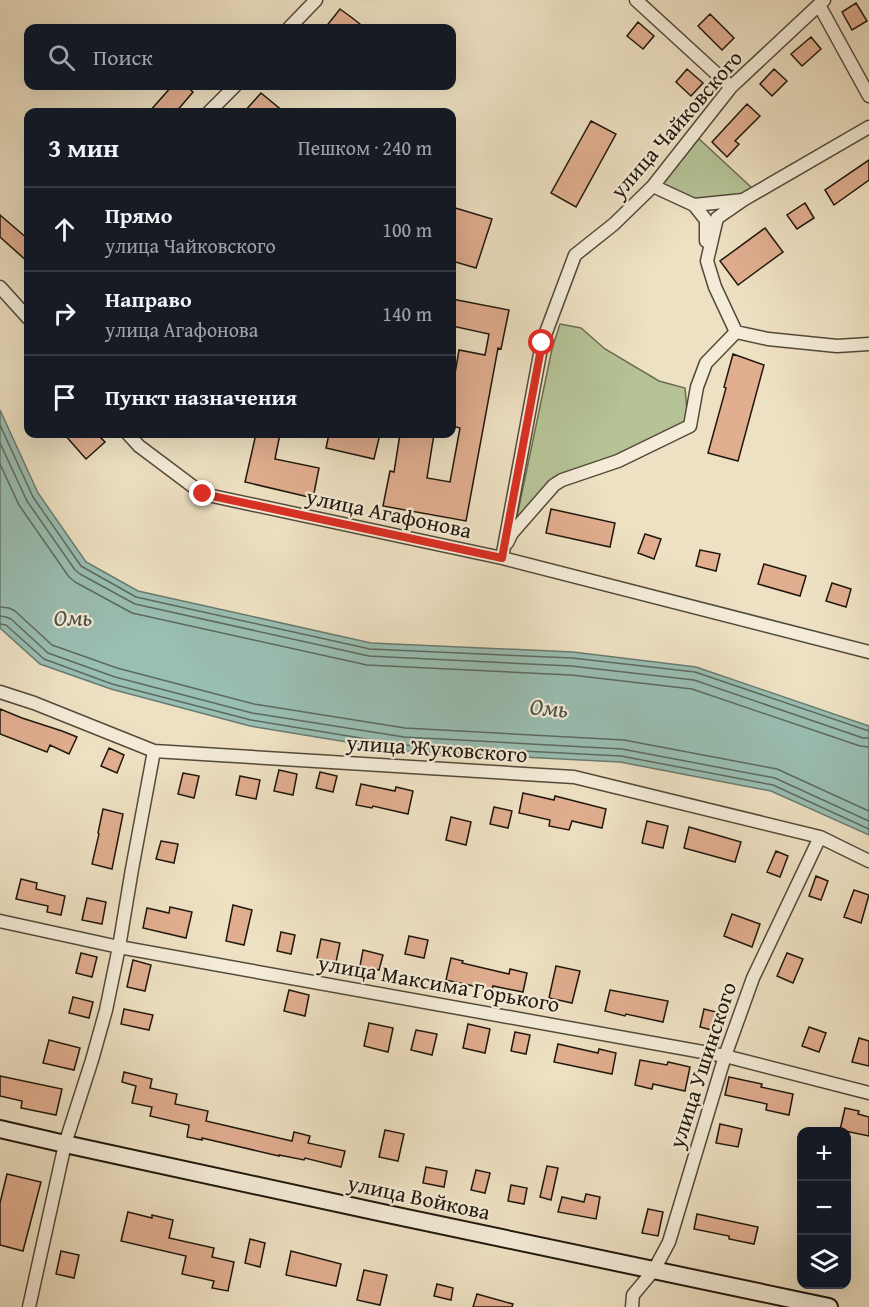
<!DOCTYPE html>
<html lang="ru">
<head>
<meta charset="utf-8">
<style>
	:root { --surface:#171b24; --page:#20242c; --text:#f1f3f6; --muted:#9ea1a6; --line:#363941 }
	body { margin:0; font-family:"Gentium Book Plus",serif; background:var(--page); color:var(--text) }
	.controls { position:absolute; right:18px; bottom:18px; display:grid; overflow:hidden; border-radius:12px; box-shadow:0 6px 24px #0002 }
	.controls button { width:54px; height:54px; display:grid; place-items:center; padding:0; border:0; border-bottom:2px solid var(--line); background:var(--surface); color:var(--text); font:30px sans-serif }
	.stop { position:absolute; width:18px; height:18px; margin:-14px; border:4px solid #d93025; border-radius:50%; background:#fff }
	.stop.end { background:#d93025; border-color:#fff; box-shadow:0 2px 6px #0008 }
	.list { margin:0; padding:0; list-style:none }
	h2 { display:flex; justify-content:space-between; align-items:center; height:78px; margin:0; padding:0 24px; font-size:26px }
	h2 small { font-size:20px; font-weight:400; color:var(--muted) }
	.list li { display:grid; grid-template-columns:39px 1fr auto; gap:18px; align-items:center; box-sizing:border-box; height:84px; padding:0 24px; border-top:2px solid var(--line) }
	.list b { display:block; font-size:22px; white-space:nowrap }
	.list p { margin:0; font-size:20px; white-space:nowrap; color:var(--muted) }
	.list em { font-size:20px; font-style:normal; color:var(--muted) }
	.icon { flex:none; width:33px; height:33px; fill:none; stroke:currentColor; stroke-width:2; stroke-linecap:round; stroke-linejoin:round }
	.map { position:relative; flex:none; width:869px; height:1307px; overflow:hidden }
	.search { position:absolute; background:var(--surface); box-shadow:0 6px 24px #0002; left:24px; top:24px; width:432px; height:66px; display:flex; align-items:center; gap:15px; box-sizing:border-box; padding:0 21px; border-radius:12px; color:var(--muted); font-size:22px }
	.panel { position:absolute; background:var(--surface); box-shadow:0 6px 24px #0002; left:24px; top:108px; width:432px; height:330px; border-radius:12px }
	.map>svg:first-child { display:block }
</style>
</head>
<body>
<div class="map">
<svg width="869" height="1307" viewBox="0 0 869 1307">
	<rect width="100%" height="100%" fill="#eee1c3"/>
	<filter id="stains"><feTurbulence type="fractalNoise" baseFrequency=".00333" numOctaves="4"/><feColorMatrix values="0 0 0 0 .2 0 0 0 0 .09 0 0 0 0 .02 0 0 0 .5 -.17"/></filter>
	<radialGradient id="worn" r=".72"><stop offset=".6" stop-color="#630" stop-opacity="0"/><stop offset="1" stop-color="#630" stop-opacity=".3"/></radialGradient>
	<path fill="#b5c396" stroke="#6a6d52" stroke-width="1.5" d="M697 137 752 188 741 197 695 202 656 186Z
		M560 324 581 328 605 349 659 381 685 388 688 422 611 460 557 478 515 526 552 349Z"/>
	<path fill="#99beb2" stroke="#687b70" stroke-width="1.5" d="M0 410 38 493 86 562 138 591 371 643 573 652 696 667 869 726V835L771 791 620 762 402 751 250 726 111 689 40 664 0 628Z"/>
	<g fill="none" stroke-linecap="round" stroke-linejoin="round">
		<path stroke="#5c6a60" stroke-width="1.5" d="M0 425 33 497 81 566 136 597 370 649 572 658 695 672 869 731
			M0 443 27 501 75 570 80 574 135 604 369 656 571 666 694 680 863 738H869
			M0 464 19 505 69 577 75 582 132 613 367 665 571 675 692 689 860 746 869 747
			M0 607 9 608 15 611 52 645 117 668 254 704 405 728 624 740 777 769 869 811
			M0 616 6 617 11 619 48 653 115 677 252 713 404 737 622 749 775 778 869 821
			M0 624 6 625 44 659 112 684 251 720 403 745 621 756 773 785 869 829"/>
	</g>
	<path fill="#e1ae90" stroke="#1f170d" stroke-width="1.5" d="M856 3 867 21 852 30 842 12Z
		M340 9 351 17 365 28H325Z
		M710 14 734 38 722 50 698 26Z
		M638 22 654 36 643 49 627 36Z
		M811 37 821 49 802 66 791 54Z
		M687 69 703 83 691 96 676 82Z
		M774 69 787 81 772 96 760 84Z
		M172 86H186L193 92 176 112H149Z
		M261 93 284 112H244Z
		M747 104 760 116 735 141 739 144 727 157 712 142Z
		M591 121 616 134 576 207 551 193Z
		M869 160V180L834 205 825 190Z
		M805 203 814 218 797 229 787 215Z
		M452 207 492 219 476 268 452 261Z
		M0 215 28 239V262L0 237Z
		M765 228 783 252 738 285 720 261Z
		M452 299 509 310 501 349 498 348 466 521 383 506 390 471 394 472 400 434H434L427 478 450 482 460 428 452 426V391L459 350 485 355 489 334 452 326Z
		M733 354 764 365 738 461 708 453 726 388 724 387Z
		M64 434H97L105 442 86 459Z
		M256 434H280L275 459 319 468 313 498 245 482Z
		M329 434H380L374 459 326 448Z
		M551 509 615 523 610 547 546 533Z
		M645 534 661 539 654 559 638 553Z
		M700 550 720 554 716 571 696 566Z
		M764 564 806 576 800 596 758 584Z
		M832 583 851 589 846 607 826 601Z
		M0 709 22 718 62 731 77 737 69 754 50 745 47 752 0 734Z
		M109 748 124 755 117 773 101 766Z
		M279 770 297 774 293 795 274 791Z
		M320 772 337 776 333 792 316 788Z
		M183 773 199 776 194 798 178 794Z
		M240 776 260 780 256 799 236 795Z
		M361 784 395 791 396 787 413 791 408 814 373 806 372 808 356 805Z
		M523 793 554 800 555 796 606 809 602 828 572 821 569 830 549 826 550 820 519 813Z
		M494 807 512 811 508 828 490 824Z
		M103 809 123 814 112 869 92 864 99 834 98 833Z
		M451 817 471 822 466 845 446 840Z
		M647 821 668 826 663 848 642 843Z
		M689 827 741 842 735 862 684 848Z
		M161 841 178 844 174 863 156 859Z
		M776 851 788 856 780 877 767 872Z
		M816 876 828 881 821 900 809 896Z
		M21 879 37 883 36 889 65 896 61 915 47 912 48 906 16 899Z
		M854 890 869 895 861 923 844 917Z
		M87 898 106 902 102 924 82 920Z
		M233 905 252 910 244 945 226 941Z
		M170 907 192 912 186 938 143 928 147 908 169 913Z
		M732 914 760 924 752 947 724 936Z
		M281 932 295 935 291 954 277 951Z
		M409 936 428 940 424 958 405 954Z
		M321 939 340 943 336 962 317 958Z
		M363 950 383 955 379 970 360 966Z
		M81 953 97 957 92 977 76 973Z
		M787 953 803 959 793 983 777 976Z
		M451 958 463 961 462 963 509 974 510 969 527 973 523 992 493 986 492 990 446 980Z
		M133 960 151 965 145 991 127 987Z
		M556 966 580 971 572 1003 549 998Z
		M289 990 309 995 305 1016 284 1011Z
		M610 990 668 1001 663 1022 626 1014 625 1016 605 1011Z
		M73 997 93 1002 89 1018 69 1013Z
		M124 1009 153 1015 149 1030 121 1024Z
		M704 1009 716 1012 712 1030 700 1027Z
		M369 1023 393 1028 388 1052 364 1046Z
		M468 1024 490 1029 485 1053 463 1048Z
		M809 1027 826 1033 819 1052 802 1046Z
		M416 1030 437 1034 432 1055 411 1050Z
		M515 1032 530 1035 526 1054 511 1051Z
		M859 1038 869 1041V1066L852 1062Z
		M49 1040 80 1048 74 1070 43 1063Z
		M558 1044 598 1053 599 1049 616 1053 612 1074 554 1062Z
		M640 1060 667 1065 668 1062 690 1067 685 1091 653 1084 652 1089 635 1085Z
		M124 1072 152 1079 150 1088 177 1094 175 1104 208 1111 206 1121 292 1141 294 1132 310 1136 308 1143 345 1151 341 1167 305 1158 304 1160 279 1155V1156L202 1138V1140L187 1137 189 1125 150 1116 152 1107 132 1103 136 1086 122 1082Z
		M0 1076 62 1089 56 1115 21 1108 22 1101 0 1096Z
		M729 1077 762 1084 761 1087 793 1094 789 1115 766 1110 767 1104 725 1095Z
		M845 1108 859 1111 858 1114 869 1117V1136L840 1130Z
		M720 1124 742 1129 738 1147 716 1143Z
		M385 1130 404 1134 398 1161 379 1157Z
		M547 1166 558 1168 551 1200 540 1197Z
		M426 1167 447 1171 444 1187 423 1183Z
		M476 1170 490 1173 485 1193 471 1190Z
		M7 1174 41 1182 23 1251 0 1245V1203Z
		M511 1185 527 1188 524 1204 508 1201Z
		M586 1194 600 1197 596 1219 558 1212 562 1197 584 1202Z
		M648 1209 663 1212 658 1236 642 1233Z
		M128 1212 152 1218V1215L173 1220 169 1238 214 1248 212 1257 234 1262 228 1291 212 1288 214 1281 182 1274 186 1256 121 1241Z
		M697 1214 758 1227 754 1244 729 1239V1236L694 1229Z
		M250 1239 265 1243 260 1267 245 1263Z
		M61 1251 79 1255 74 1278 56 1274Z
		M291 1251 341 1264 336 1286 286 1275Z
		M364 1270 387 1275 380 1305 357 1300Z
		M437 1284 453 1288 451 1300 434 1296Z
		M477 1294 513 1304 512 1307H473Z"/>
	<g fill="none" stroke-linecap="round" stroke-linejoin="round">
		<g stroke="#534a3a" stroke-width="15">
			<path id="street" d="M636 0 731 87
				M819 5 869 96
				M289 28 316 0
				M209 112 235 86
				M653 186 694 205 743 200 869 127
				M743 200 717 218 707 261 715 287 736 332 768 339 837 346 869 344
				M694 205 706 220V241
				M0 287 28 318
				M128 434 139 446 203 494 502 558 869 652
				M507 543 512 533 554 485 562 480 618 461 690 426 697 387 706 363 736 332
				M502 558 542 343 575 255 614 224 653 186 731 87 824 0
				M0 692 34 703 154 751 574 777 820 837 869 861
				M0 921 119 947 725 1056 869 1093
				M29 1307 65 1144 92 1060 106 1010 119 947 132 869 154 751
				M632 1307 633 1295 654 1270 669 1242 725 1056 753 978 820 837"/>
		</g>
		<g stroke="#1f170d" stroke-width="20">
			<path id="secondary" d="M0 1129 65 1144 383 1213 829 1307"/>
		</g>
		<use href="#street" stroke="#f4ecd8" stroke-width="12"/>
		<use href="#secondary" stroke="#f4ecd8" stroke-width="16"/>
	</g>
	<g fill="none" stroke-linecap="round" stroke-linejoin="round">
		<path stroke="#d93025" stroke-width="8" d="M203 494 502 558 542 343"/>
	</g>
	<g text-anchor="middle" stroke-width="4.5" stroke-linejoin="round" paint-order="stroke">
		<g font-size="22" fill="#1f170d" stroke="#f4ecd8">
			<text transform="translate(676 124) rotate(-49)" y="8">улица Чайковского</text>
			<text transform="translate(389 513) rotate(12)" y="8">улица Агафонова</text>
			<text transform="translate(437 748) rotate(4)" y="8">улица Жуковского</text>
			<text transform="translate(439 983) rotate(10)" y="8">улица Максима Горького</text>
			<text transform="translate(702 1065) rotate(-72)" y="8">улица Ушинского</text>
			<text transform="translate(419 1197) rotate(12)" y="8">улица Войкова</text>
		</g>
		<g font-size="24" font-style="italic" fill="#4a5147" stroke="#f4ecd8">
			<text x="73" y="626">Омь</text>
			<text transform="translate(549 708) rotate(5)" y="8">Омь</text>
		</g>
	</g>
	<rect width="100%" height="100%" filter="url(#stains)"/>
	<rect width="100%" height="100%" fill="url(#worn)"/>
</svg>
<div class="controls">
<button>+</button>
<button>−</button>
<button><svg class="icon" aria-label="layers" viewBox="0 0 24 24"><path d="M12 4l9 5-9 5-9-5zM3 14l9 5 9-5"/></svg></button>
</div>
<div class="stop" style="left:542px;top:343px"></div>
<div class="stop end" style="left:203px;top:494px"></div>
<div class="search"><svg class="icon" aria-label="search" viewBox="0 0 24 24"><circle cx="10" cy="10" r="6"/><path d="M15 15l6 6"/></svg>Поиск</div>
<section class="panel">
<h2>3 мин<small>Пешком · 240 m</small></h2>
<ul class="list">
<li><svg class="icon" aria-label="ahead" viewBox="0 0 24 24"><path d="M12 20V5M6 11l6-6 6 6"/></svg><div><b>Прямо</b><p>улица Чайковского</p></div><em>100 m</em></li>
<li><svg class="icon" aria-label="right" viewBox="0 0 24 24"><path d="M7 20v-9h11M14 6l5 5-5 5"/></svg><div><b>Направо</b><p>улица Агафонова</p></div><em>140 m</em></li>
<li><svg class="icon" aria-label="arrive" viewBox="0 0 24 24"><path d="M6 21V4h12l-3 4 3 4H6"/></svg><div><b>Пункт назначения</b></div></li>
</ul>
</section>
</div>
</body>
</html>
